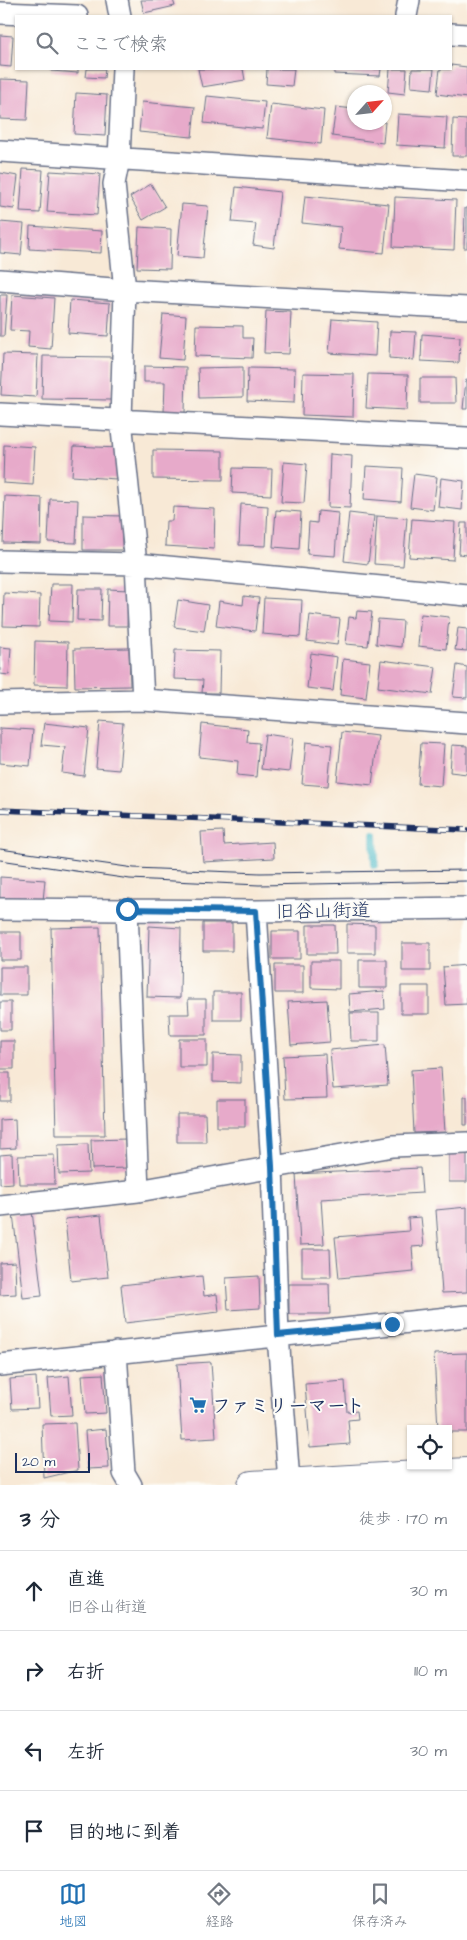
<!DOCTYPE html>
<html lang="ja">
<head>
<meta charset="utf-8">
<style>
	:root { --surface:#fff; --page:#f2f2f3; --text:#1f2937; --muted:#747a83; --line:#e0e1e3; --accent:#1f6fb2 }
	body { margin:0; font-family:"Architects Daughter","Klee One",sans-serif; background:var(--page); color:var(--text) }
	.controls { position:absolute; right:15px; bottom:15px; display:grid; overflow:hidden; border-radius:0px; box-shadow:0 1px 4px #0004 }
	.controls button { width:45px; height:45px; display:grid; place-items:center; padding:0; border:0; border-bottom:1px solid var(--line); background:var(--surface); color:var(--text); font:25px sans-serif }
	.compass { position:absolute; left:347px; top:85px; width:45px; height:45px; border-radius:50%; background:var(--surface); box-shadow:0 1px 4px #0004; rotate:63deg }
	.scale { position:absolute; left:15px; bottom:12px; width:75px; box-sizing:border-box; padding-left:5px; border:2px solid #1b2f5e; border-top:0; font-size:14px; line-height:18px; white-space:nowrap; color:#1b2f5e; -webkit-text-stroke:4px #fdfcf7; paint-order:stroke }
	.stop { position:absolute; width:15px; height:15px; margin:-11px; border:4px solid #1f6fb2; border-radius:50%; background:#fff }
	.stop.end { background:#1f6fb2; border-color:#fff; box-shadow:0 1px 5px #0008 }
	.list { margin:0; padding:0; list-style:none }
	h2 { display:flex; justify-content:space-between; align-items:center; height:65px; margin:0; padding:0 20px; font-size:21px }
	h2 small { font-size:16px; font-weight:400; color:var(--muted) }
	.list li { display:grid; grid-template-columns:32px 1fr auto; gap:15px; align-items:center; box-sizing:border-box; height:80px; padding:0 20px; border-top:1px solid var(--line) }
	.list b { display:block; font-size:19px; white-space:nowrap }
	.list p { margin:0; font-size:16px; white-space:nowrap; color:var(--muted) }
	.list em { font-size:16px; font-style:normal; color:var(--muted) }
	.icon { flex:none; width:28px; height:28px; fill:none; stroke:currentColor; stroke-width:2; stroke-linecap:round; stroke-linejoin:round }
	.map { position:relative; flex:none; width:467px; height:1485px; overflow:hidden }
	.search { position:absolute; background:var(--surface); box-shadow:0 1px 4px #0004; left:15px; right:15px; top:15px; height:55px; display:flex; align-items:center; gap:12px; box-sizing:border-box; padding:0 18px; border-radius:0px; color:var(--muted); font-size:19px }
	.sheet { height:385px; background:var(--surface) }
	nav { display:flex; justify-content:space-around; align-items:center; box-sizing:border-box; height:70px; border-top:1px solid var(--line); background:var(--surface); font-size:14px; color:var(--muted) }
	nav a { display:grid; justify-items:center; gap:2px }
	nav .on { color:var(--accent) }
	.map>svg:first-child { display:block }
</style>
</head>
<body>
<div class="map">
<svg width="467" height="1485" viewBox="0 0 467 1485">
	<rect width="100%" height="100%" fill="#fdfcf7"/>
	<filter id="ink" filterUnits="userSpaceOnUse"><feTurbulence type="fractalNoise" baseFrequency=".02" numOctaves="2"/><feDisplacementMap in="SourceGraphic" scale="10" xChannelSelector="R" yChannelSelector="G"/><feConvolveMatrix kernelMatrix="1 2 1 2 8 2 1 2 1" color-interpolation-filters="sRGB"/></filter>
	<filter id="wash" filterUnits="userSpaceOnUse"><feTurbulence type="fractalNoise" baseFrequency=".0096" numOctaves="4" result="noise"/><feDisplacementMap in="SourceGraphic" scale="20" xChannelSelector="R" yChannelSelector="G"/><feGaussianBlur stdDeviation="1.12" result="paint"/><feColorMatrix in="noise" values="0 0 0 0 0 0 0 0 0 0 0 0 0 0 0 0 0 1.4 0 .05"/><feComposite in="paint" operator="in"/></filter>
	<g filter="url(#wash)">
		<rect width="100%" height="100%" fill="#f8e9d6"/>
		<g fill="none" stroke-linecap="round" stroke-linejoin="round">
			<path stroke="#4dbac7" stroke-width="8" d="M374 835 375 865"/>
		</g>
		<g id="blocks">
			<path fill="#e7aaca" d="M141 0H173L175 6 144 13Z
				M0 35 13 36 11 67 0 66Z
				M451 65 467 67V98L437 94 440 69H451Z
				M51 69H78V73L51 71Z
				M87 69H105L104 78 86 77Z
				M198 69H243L245 80 202 87Z
				M267 69H294L292 86 266 84Z
				M334 69H381L380 76 334 74Z
				M390 69H407L405 94 388 92Z
				M412 69H434L432 89 411 87Z
				M0 79 29 80 27 120 0 119Z
				M76 93 107 95 105 136 74 134Z
				M207 96 265 102 262 129 204 123Z
				M142 102 195 107 192 137 139 132Z
				M271 104 324 110 321 144 267 138Z
				M336 107 354 109V122H385L383 143 332 136Z
				M398 114 447 117 445 148 396 145Z
				M453 119 467 120V156H452Z
				M23 169 43 170 40 213 20 212Z
				M50 171 100 174 97 215 47 212Z
				M0 173 18 176 14 209 0 207Z
				M151 184 165 207 143 220 130 197Z
				M236 187 280 192 274 248 253 245 256 224 232 222Z
				M305 196 389 204 384 253 339 249 341 227 302 223Z
				M395 197 456 200 454 250 393 247Z
				M182 204 208 206 203 258 177 256Z
				M465 208H467V248H464Z
				M0 222 24 224 21 255 0 253Z
				M30 226 102 231 101 253 29 249Z
				M139 227 171 229 170 269 137 268Z
				M0 295H7L4 336H0Z
				M12 295 54 298 51 349 28 347 29 331 10 330Z
				M70 300 110 303 108 336 68 333Z
				M266 311 291 312 289 354 264 353Z
				M163 314 186 316 183 360 159 358Z
				M332 319 377 322 375 356 329 353Z
				M196 325 243 326V338H253L252 358 195 356Z
				M390 331 416 332 414 360 389 358Z
				M422 334 460 337 459 363 421 361Z
				M3 354 38 355 36 397 1 395Z
				M43 356 112 357V400L42 399Z
				M144 366 186 367 185 413H164L165 382H144Z
				M243 367V397L199 398 198 368Z
				M248 368 295 369 294 403 247 401Z
				M303 373 354 374 353 417 302 415Z
				M368 374 408 375 407 410 366 408Z
				M420 378H455L456 403H420Z
				M466 380H467V409H463Z
				M4 445 35 447 33 485 3 483Z
				M74 446 118 448 116 479 72 476Z
				M153 450 223 451V480L153 479Z
				M330 454 352 456 350 508 328 507Z
				M284 462 307 464 304 503 281 502Z
				M366 466 403 468 401 502 364 499Z
				M233 468 272 469 271 495 232 493Z
				M414 474 437 477 433 510 410 507Z
				M441 478 464 481 462 510 438 507Z
				M5 496 42 498 41 544 3 543Z
				M50 499 78 500 76 543 48 542Z
				M241 504 268 506 266 546 239 545Z
				M173 507 215 509 214 549 165 546 166 521H172Z
				M276 510 301 512 299 549 273 547Z
				M318 511 338 513 335 556 307 554 309 522 317 523Z
				M349 513 374 516 368 564 344 561Z
				M83 515 122 516V550H83Z
				M377 516 407 518 403 566 374 564Z
				M412 519 455 522 453 560 409 557Z
				M461 523H467V555L459 554Z
				M51 584H73L72 622 49 621Z
				M78 589H102L101 621 77 620Z
				M108 589 128 590 127 626H107Z
				M4 593 40 595 39 627 3 626Z
				M244 596 259 598 255 631 216 626 219 601 243 605Z
				M264 598 302 600 300 637 262 634Z
				M178 600 208 605 204 631 174 627Z
				M357 611 372 612 368 646 346 644 349 617 356 618Z
				M421 614 449 617 446 649 418 646Z
				M310 615 340 619 337 645 307 641Z
				M378 619 403 621 401 647 376 644Z
				M458 628 467 629V651L455 650Z
				M35 641 68 642 67 686 34 685Z
				M0 647 11 648 9 675 0 674Z
				M129 648 130 686 75 687 74 649Z
				M175 650 220 651 219 693H202L203 680 174 679Z
				M311 653 337 657 333 691 307 688Z
				M343 659 370 662 366 698 340 695Z
				M381 660 436 667 432 694 378 687Z
				M457 665 467 667V698L453 697Z
				M100 721 123 723 119 770 96 768Z
				M44 723 89 728 84 776 62 773 65 747 41 745Z
				M202 724 248 729 247 742 259 743 256 777 237 775 238 761 199 757Z
				M0 728 33 730 30 766 0 763Z
				M342 732 378 736 372 785 337 781Z
				M265 734 293 738 289 772 261 769Z
				M306 742 332 745 328 786 302 784Z
				M421 743 444 744 441 786 418 784Z
				M452 745 467 746V774L450 772Z
				M223 831 224 845 273 842 274 858 203 862 201 832Z
				M0 877 45 880 43 901 0 898Z
				M203 923H232V951H203Z
				M347 924 375 925V953H347Z
				M307 925H335L336 954H307Z
				M149 926 181 928 180 998 147 997Z
				M100 927 105 1135H56L51 928Z
				M272 931H300V959H272Z
				M0 932H21V960H0Z
				M402 943H430V971H402Z
				M359 960H387V988H359Z
				M311 961H339V989L311 988Z
				M275 965H303V993H275Z
				M467 965V1004L446 1005 443 967Z
				M0 967H27V995H0Z
				M401 986H429V1014H401Z
				M384 991 385 1009 350 1012 349 994Z
				M213 992H241V1020H213Z
				M188 999H206V1035H170L169 1014H189Z
				M327 1000 330 1042 291 1045 288 1002Z
				M0 1002H11V1030H0Z
				M350 1013H379V1041H351Z
				M179 1039H207V1067H179Z
				M0 1041H14V1069H0Z
				M385 1045 388 1085 333 1089 330 1050Z
				M213 1054 241 1055V1083L213 1082Z
				M325 1054 327 1098 285 1099 283 1056Z
				M441 1068 445 1132 414 1133 411 1070Z
				M0 1073H10V1101H0Z
				M464 1097H467V1125H464Z
				M217 1099H245V1127H217Z
				M177 1114H205L206 1142H177Z
				M15 1119 16 1148 0 1149V1120Z
				M126 1139 127 1168 92 1169 91 1140Z
				M88 1144 89 1173 59 1174 58 1145Z
				M12 1154 13 1183 0 1184V1155Z
				M449 1154H467V1182H449Z
				M54 1155 55 1184H19L18 1156Z
				M420 1168 422 1193 321 1199 324 1244 300 1245 296 1174Z
				M467 1207V1292L442 1293 436 1210Z
				M32 1211 42 1296 23 1298 13 1214Z
				M101 1215 108 1277 71 1281 65 1219Z
				M421 1217 424 1246 412 1247 414 1271 339 1278 335 1237 409 1231 408 1218Z
				M302 1249H330L331 1277H302Z
				M15 1262 16 1294 0 1295V1263Z
				M202 1276 204 1296 217 1294 219 1312 125 1323 121 1285Z
				M259 1276 260 1308 228 1310 226 1278Z
				M289 1284H329L330 1314H289Z
				M467 1353V1432H448V1429H438L434 1354Z
				M211 1362 216 1438 182 1440 177 1364Z
				M103 1374 106 1413 85 1414 82 1375Z
				M69 1376 72 1415 51 1416 48 1378Z
				M36 1377 38 1408 12 1409 10 1379Z
				M345 1381 347 1412 357 1411 358 1419 348 1420 350 1444 310 1447 305 1384Z
				M75 1423 78 1470 44 1478 42 1424Z
				M106 1429 109 1468 88 1469 85 1431Z"/>
		</g>
	</g>
	<g filter="url(#ink)">
		<use href="#blocks" fill-opacity="0" stroke="#687088" stroke-width="1"/>
		<g fill="none" stroke-linecap="round" stroke-linejoin="round">
			<g stroke="#687088" stroke-width="24">
				<path id="street" d="M117 0 120 16
					M0 13 77 16
					M406 16 409 0
					M451 34 467 35
					M123 69 119 159 114 184 125 290 121 420 136 564 143 700
					M0 151 467 181
					M0 280 125 290 467 308
					M0 414 467 438
					M0 561 136 564 467 595
					M0 703 143 700 467 723
					M0 909 256 911 467 908
					M127 909 138 1191
					M256 911 272 1166 278 1335 289 1482
					M0 1206 138 1191 393 1146 467 1143
					M116 1352 124 1473 131 1485
					M0 1365 467 1316"/>
			</g>
			<g stroke="#687088" stroke-width="30">
				<path id="highway" d="M252 1485 467 1472"/>
			</g>
			<use href="#street" stroke="#fff" stroke-width="21"/>
			<use href="#highway" stroke="#fff" stroke-width="28"/>
			<path stroke="#1b2f5e" stroke-width="1" d="M0 849 134 868 260 873 467 870
				M0 860 130 879 259 885 467 881"/>
			<g stroke="#1b2f5e" stroke-width="5.5">
				<path id="rail" d="M0 810 467 830"/>
			</g>
			<use href="#rail" stroke="#fdfcf7" stroke-width="4" stroke-dasharray="11" stroke-linecap="butt"/>
		</g>
	</g>
	<g fill="none" stroke-linecap="round" stroke-linejoin="round" filter="url(#ink)">
		<path stroke="#1f6fb2" stroke-width="6" d="M127 909 256 911 272 1166 278 1335 392 1324"/>
	</g>
	<defs>
		<g id="supermarket-bare" transform="scale(1.35)"><path d="M-6-5.5h2.5l.6 2H6L4.5 2H-2.5L-4.4-4H-6ZM-1.5 3.2a1.3 1.3 0 1 0 .1 0ZM3 3.2a1.3 1.3 0 1 0 .1 0Z" fill="#1f6fb2" stroke="#fdfcf7" stroke-width="2.5" paint-order="stroke"/></g>
	</defs>
	<g fill-rule="evenodd">
		<use href="#supermarket-bare" x="198" y="1405"/>
	</g>
	<g text-anchor="middle" stroke-width="4" stroke-linejoin="round" paint-order="stroke">
		<g font-size="19" fill="#1b2f5e" stroke="#fdfcf7">
			<text transform="translate(323 910) rotate(-1)" y="7">旧谷山街道</text>
		</g>
		<g font-size="19" font-weight="bold" fill="#1b2f5e" stroke="#fdfcf7" text-anchor="start">
			<text x="212" y="1412">ファミリーマート</text>
		</g>
	</g>
</svg>
<div class="controls">
<button><svg class="icon" aria-label="locate" viewBox="0 0 24 24"><circle cx="12" cy="12" r="6"/><path d="M12 2v4M12 18v4M2 12h4M18 12h4"/></svg></button>
</div>
<svg class="compass" viewBox="-18 -18 36 36"><path d="M0-13l5 13h-10z" fill="#e53935"/><path d="M0 13l5-13h-10z" fill="#747a83"/></svg>
<div class="scale">20 m</div>
<div class="stop" style="left:127px;top:909px"></div>
<div class="stop end" style="left:392px;top:1324px"></div>
<div class="search"><svg class="icon" aria-label="search" viewBox="0 0 24 24"><circle cx="10" cy="10" r="6"/><path d="M15 15l6 6"/></svg>ここで検索</div>
</div>
<section class="sheet">
<h2>3 分<small>徒歩 · 170 m</small></h2>
<ul class="list">
<li><svg class="icon" aria-label="ahead" viewBox="0 0 24 24"><path d="M12 20V5M6 11l6-6 6 6"/></svg><div><b>直進</b><p>旧谷山街道</p></div><em>30 m</em></li>
<li><svg class="icon" aria-label="right" viewBox="0 0 24 24"><path d="M7 20v-9h11M14 6l5 5-5 5"/></svg><div><b>右折</b></div><em>110 m</em></li>
<li><svg class="icon" aria-label="left" viewBox="0 0 24 24"><path d="M17 20v-9H6M10 6l-5 5 5 5"/></svg><div><b>左折</b></div><em>30 m</em></li>
<li><svg class="icon" aria-label="arrive" viewBox="0 0 24 24"><path d="M6 21V4h12l-3 4 3 4H6"/></svg><div><b>目的地に到着</b></div></li>
</ul>
</section>
<nav>
<a class="on"><svg class="icon" aria-label="map" viewBox="0 0 24 24"><path d="M3 6l6-2 6 2 6-2v14l-6 2-6-2-6 2zM9 4v14M15 6v14"/></svg>地図</a>
<a><svg class="icon" aria-label="directions" viewBox="0 0 24 24"><path d="M12 3l9 9-9 9-9-9zM9 14v-3h6M13 9l2 2-2 2"/></svg>経路</a>
<a><svg class="icon" aria-label="saved" viewBox="0 0 24 24"><path d="M7 4h10v16l-5-4-5 4z"/></svg>保存済み</a>
</nav>
</body>
</html>
